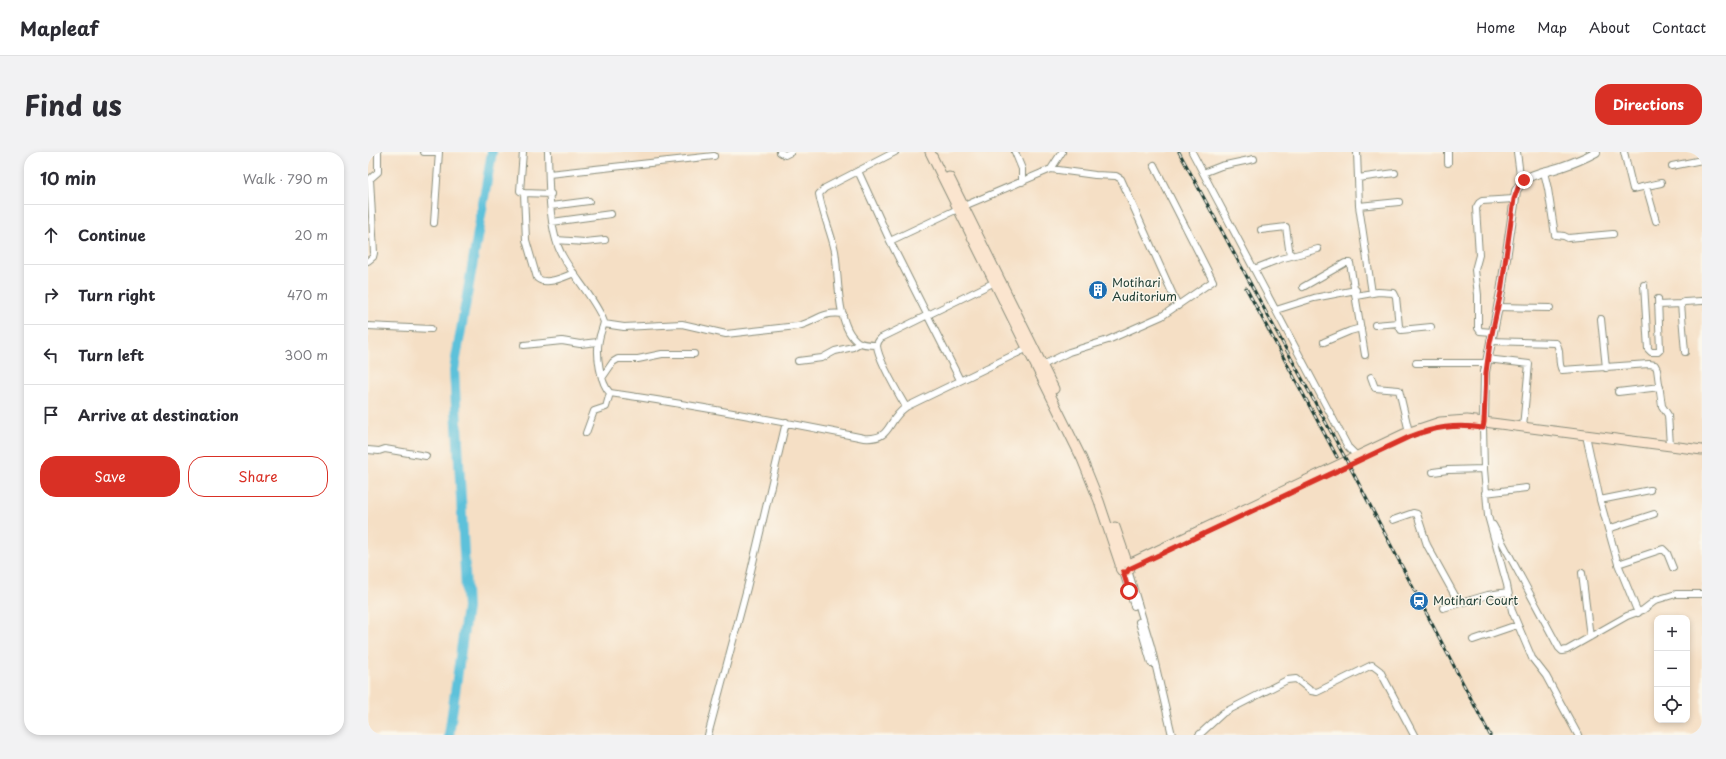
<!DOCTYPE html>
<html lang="en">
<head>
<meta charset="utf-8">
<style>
	:root { --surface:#fff; --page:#f2f2f3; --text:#2b2b33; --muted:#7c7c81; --line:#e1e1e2; --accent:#d93025 }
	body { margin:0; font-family:"Playpen Sans",sans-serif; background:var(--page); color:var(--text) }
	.controls { position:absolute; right:12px; bottom:12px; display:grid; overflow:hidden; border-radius:8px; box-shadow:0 2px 6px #0003 }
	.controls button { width:36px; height:36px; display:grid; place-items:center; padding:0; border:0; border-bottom:1px solid var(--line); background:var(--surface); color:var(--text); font:20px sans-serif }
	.stop { position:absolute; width:12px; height:12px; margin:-9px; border:3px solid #d93025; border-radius:50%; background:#fff }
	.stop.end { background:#d93025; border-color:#fff; box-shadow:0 1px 4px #0008 }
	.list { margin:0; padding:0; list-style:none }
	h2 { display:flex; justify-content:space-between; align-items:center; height:52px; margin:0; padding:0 16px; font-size:17px }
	h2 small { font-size:13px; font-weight:400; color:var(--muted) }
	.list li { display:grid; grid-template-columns:26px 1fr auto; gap:12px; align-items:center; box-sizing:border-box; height:60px; padding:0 16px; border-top:1px solid var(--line) }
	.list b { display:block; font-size:15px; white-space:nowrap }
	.list em { font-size:13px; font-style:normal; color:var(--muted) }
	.actions { display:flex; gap:8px; padding:12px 16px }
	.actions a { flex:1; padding:9px 0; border:1px solid var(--accent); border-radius:16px; text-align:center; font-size:14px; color:var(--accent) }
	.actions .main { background:var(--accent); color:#fff }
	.icon { flex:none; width:22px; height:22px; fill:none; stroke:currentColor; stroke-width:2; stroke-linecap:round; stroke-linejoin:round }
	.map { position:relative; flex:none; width:1334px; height:583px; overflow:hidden; border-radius:16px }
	header { display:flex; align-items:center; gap:24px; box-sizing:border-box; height:56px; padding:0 20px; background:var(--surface); border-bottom:1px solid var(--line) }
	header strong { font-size:19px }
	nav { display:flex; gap:22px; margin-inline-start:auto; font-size:14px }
	.intro { display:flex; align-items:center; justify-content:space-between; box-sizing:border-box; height:96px; padding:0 24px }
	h1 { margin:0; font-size:28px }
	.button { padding:10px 18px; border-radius:16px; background:var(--accent); color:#fff; font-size:14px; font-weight:700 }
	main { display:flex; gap:24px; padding:0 24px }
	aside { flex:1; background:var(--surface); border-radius:16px; box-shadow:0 2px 6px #0003 }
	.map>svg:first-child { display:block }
</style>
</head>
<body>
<header>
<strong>Mapleaf</strong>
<nav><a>Home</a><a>Map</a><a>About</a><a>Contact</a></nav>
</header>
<div class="intro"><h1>Find us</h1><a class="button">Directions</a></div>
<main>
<aside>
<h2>10 min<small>Walk · 790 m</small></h2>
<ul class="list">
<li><svg class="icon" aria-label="ahead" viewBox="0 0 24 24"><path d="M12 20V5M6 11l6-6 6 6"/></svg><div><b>Continue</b></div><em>20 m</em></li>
<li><svg class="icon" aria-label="right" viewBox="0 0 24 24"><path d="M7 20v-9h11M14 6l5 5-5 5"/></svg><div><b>Turn right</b></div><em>470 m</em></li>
<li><svg class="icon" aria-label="left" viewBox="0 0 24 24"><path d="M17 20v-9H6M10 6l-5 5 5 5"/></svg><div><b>Turn left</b></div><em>300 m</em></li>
<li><svg class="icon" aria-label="arrive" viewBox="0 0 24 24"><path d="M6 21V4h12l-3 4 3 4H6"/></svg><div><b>Arrive at destination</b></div></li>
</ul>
<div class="actions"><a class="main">Save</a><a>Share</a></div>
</aside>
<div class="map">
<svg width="1334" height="583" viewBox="0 0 1334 583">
	<rect width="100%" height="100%" fill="#fbf7ec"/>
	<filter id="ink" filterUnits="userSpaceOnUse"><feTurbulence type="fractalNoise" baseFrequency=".025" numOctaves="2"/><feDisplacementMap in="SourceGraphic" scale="8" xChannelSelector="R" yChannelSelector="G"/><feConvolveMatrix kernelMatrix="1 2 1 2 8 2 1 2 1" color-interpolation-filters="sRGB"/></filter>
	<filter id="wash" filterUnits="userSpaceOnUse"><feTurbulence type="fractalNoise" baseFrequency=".012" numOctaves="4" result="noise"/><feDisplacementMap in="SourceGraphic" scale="16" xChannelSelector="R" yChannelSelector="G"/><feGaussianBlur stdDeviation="0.9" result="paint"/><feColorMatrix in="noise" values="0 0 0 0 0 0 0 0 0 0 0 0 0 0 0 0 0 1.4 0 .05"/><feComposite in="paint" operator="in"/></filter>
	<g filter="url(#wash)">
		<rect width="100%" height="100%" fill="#f5dfc5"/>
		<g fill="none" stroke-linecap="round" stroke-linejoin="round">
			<path stroke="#5dc1da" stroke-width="10" d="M81 583 99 456 86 218 124 0"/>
		</g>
	</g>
	<g filter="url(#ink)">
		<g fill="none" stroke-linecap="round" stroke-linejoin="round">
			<g stroke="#8a8e7c" stroke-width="8">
				<path id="minor" d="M56 0H71
					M155 0 152 39 156 41 183 42
					M180 0C181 28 180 78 194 103 205 124 228 148 236 170 235 176 232 181 231 188 228 202 232 231 242 241 327 253 411 269 496 286 525 288 517 270 538 255L662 195
					M412 0 417 3 423 0
					M647 0 654 17V30
					M824 0 980 295 989 304
					M989 0 991 54 1004 141
					M1080 0V11
					M1149 0 1152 23 1156 28
					M1256 0 1265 37 1293 31
					M1304 14 1334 8
					M683 17 694 0
					M490 19 522 89 592 228
					M1176 20 1180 37 1187 83 1196 84 1200 86 1245 82
					M835 21 853 14 886 7
					M181 22 346 4
					M990 26 1027 21
					M1278 34 1288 69
					M156 41 158 88 169 126C178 134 196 125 206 121
					M183 54 221 49
					M991 54 1031 50
					M184 70 243 62
					M66 71 71 0
					M893 78 918 75 922 104
					M188 88 217 90 237 88
					M522 89 596 54 683 17 727 23 748 24 753 27 810 154
					M0 109 5 105 6 101 2 27 10 20V0
					M886 117 912 107 950 97
					M1276 133 1280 197 1283 200H1290L1292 198 1290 147
					M935 135 977 111H982L997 203
					M988 144 1010 140 1026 141 1028 145 1031 174 1033 178 1063 175
					M1290 153 1313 152
					M1130 155 1182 156
					M908 158 946 146 988 138
					M1233 167 1238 216
					M236 172 256 175 314 172 358 182 429 174C449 170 452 159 475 162
					M1007 173 1030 171
					M0 174 63 177
					M1124 180 1112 179 1110 176V143L1107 118 1111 103 1108 56 1111 51 1114 49 1146 47
					M1122 189 1188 191C1194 198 1189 211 1194 218L1281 212 1287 213 1289 217 1294 254 1300 263 1302 293
					M956 190 982 179 993 176
					M156 193 194 189 212 192 230 190
					M509 193C503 193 495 193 490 190 468 175 471 123 467 99 463 80 454 61 451 42L457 36 527 0
					M1317 200 1313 152 1316 150 1334 149
					M1119 207 1161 212 1155 275
					M430 209 454 206 467 199 485 195 492 191
					M1048 211H1119
					M675 213 701 200 740 188 794 164 845 129 786 13
					M1003 225 1007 236 1031 238 1041 280
					M234 226 245 210 250 207H270L294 202H326
					M1250 240 1292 235
					M538 255C531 243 510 206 509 194 509 191 510 189 513 186L629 129
					M1116 270 1115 275 1116 317 1120 364 1139 433 1144 459 1164 506 1178 524 1210 583
					M218 281 226 259 238 255 242 241
					M1219 288 1232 348 1250 412 1270 461
					M0 298 11 299 17 297 58 304
					M1065 320 1080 318 1116 317
					M1117 341 1158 336
					M1232 348 1282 338
					M1025 368 1045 361 1049 362 1059 393 1091 451
					M1125 373 1191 496 1194 499 1199 498 1259 464 1275 458 1288 448 1308 442H1334
					M1240 377 1286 362
					M1250 412 1295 397 1299 401 1305 416
					M760 418 783 494 804 583
					M755 420 766 454
					M1214 421 1222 485
					M1075 456 1120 443 1140 440
					M771 470 783 511
					M1105 488 1149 473
					M340 583 379 436 418 270
					M831 583 855 561 919 528 928 527 943 539 949 540 1004 513 1012 519 1046 583"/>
			</g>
			<g stroke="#8a8e7c" stroke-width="10">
				<path id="tertiary" d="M1116 270 1117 220 1133 140 1148 39C1158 20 1176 21 1193 15 1205 11 1217 6 1228 0"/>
			</g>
			<g stroke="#8a8e7c" stroke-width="11">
				<path id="secondary" d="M562 0 714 307 731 349 752 412
					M581 25 686 237
					M747 375 759 410
					M752 415a5 5 0 1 1 10 0a5 5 0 1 1-10 0Z
					M761 412 1036 282 1072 270 1099 268 1116 270 1334 298"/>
			</g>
			<use href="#minor" stroke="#fff" stroke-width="6"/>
			<use href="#tertiary" stroke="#fff" stroke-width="8"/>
			<use href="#secondary" stroke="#fbe5cf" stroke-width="9"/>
			<g stroke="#1f3d34" stroke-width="3">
				<path id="rail" d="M811 0 981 313 1122 583
					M878 136 969 305"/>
			</g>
			<use href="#rail" stroke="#fbf7ec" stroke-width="1.5" stroke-dasharray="4.5" stroke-linecap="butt"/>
		</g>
	</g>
	<g fill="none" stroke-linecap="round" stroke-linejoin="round" filter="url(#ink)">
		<path stroke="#d93025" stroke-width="5" d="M761 439 755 420H759L761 417 1041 285C1067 275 1087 272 1115 276L1116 270 1118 220 1122 191 1133 140 1146 47 1151 33 1156 28"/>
	</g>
	<defs>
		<g id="building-disc" transform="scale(1)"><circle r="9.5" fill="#1f6fb2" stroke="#fbf7ec"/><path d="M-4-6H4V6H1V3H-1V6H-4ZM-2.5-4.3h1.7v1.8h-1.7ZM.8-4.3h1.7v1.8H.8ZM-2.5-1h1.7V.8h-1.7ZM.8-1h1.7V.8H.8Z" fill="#fff"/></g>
		<g id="station-disc" transform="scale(1)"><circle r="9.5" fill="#1f6fb2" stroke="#fbf7ec"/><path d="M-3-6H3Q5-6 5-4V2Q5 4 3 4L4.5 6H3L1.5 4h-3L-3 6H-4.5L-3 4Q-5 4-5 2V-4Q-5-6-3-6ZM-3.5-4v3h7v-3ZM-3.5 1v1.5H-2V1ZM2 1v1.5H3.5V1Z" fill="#fff"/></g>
	</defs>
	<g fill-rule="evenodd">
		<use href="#building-disc" x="730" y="138"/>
		<use href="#station-disc" x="1051" y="449"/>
	</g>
	<g text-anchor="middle" stroke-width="3" stroke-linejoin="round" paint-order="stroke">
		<g font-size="12" fill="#1f3d34" stroke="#fbf7ec" text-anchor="start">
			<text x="744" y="135">Motihari<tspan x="744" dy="14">Auditorium</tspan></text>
			<text x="1065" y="453">Motihari Court</text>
		</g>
	</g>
</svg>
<div class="controls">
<button>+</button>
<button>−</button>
<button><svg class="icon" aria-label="locate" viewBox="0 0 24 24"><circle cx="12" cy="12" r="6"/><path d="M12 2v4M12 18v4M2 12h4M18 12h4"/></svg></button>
</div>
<div class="stop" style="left:761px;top:439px"></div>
<div class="stop end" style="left:1156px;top:28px"></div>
</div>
</main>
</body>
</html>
